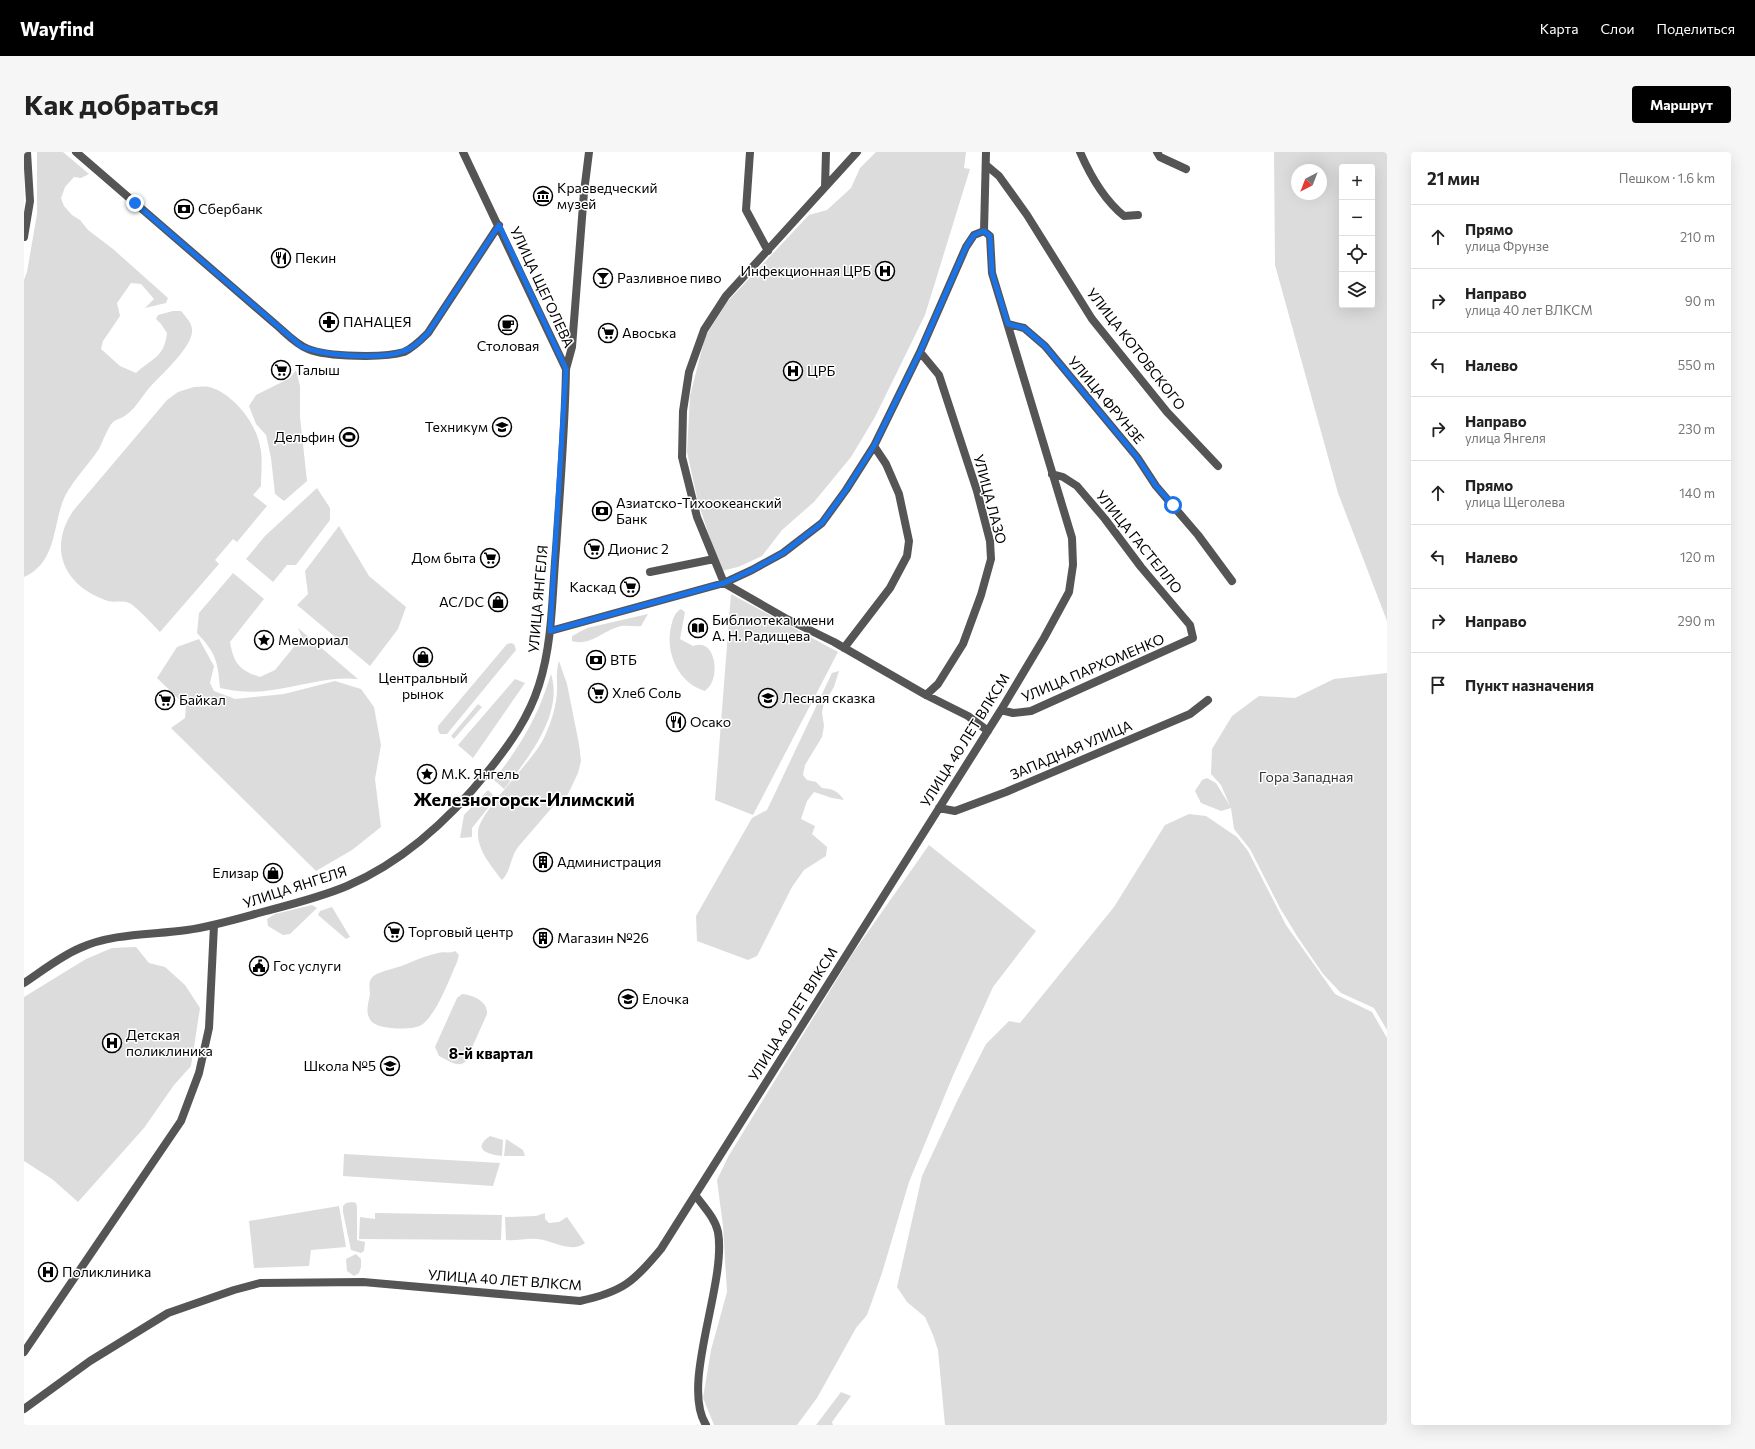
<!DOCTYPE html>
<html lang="ru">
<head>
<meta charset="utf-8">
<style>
	:root { --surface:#fff; --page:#f6f6f6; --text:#222; --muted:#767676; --line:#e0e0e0; --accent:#000 }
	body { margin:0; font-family:Commissioner,sans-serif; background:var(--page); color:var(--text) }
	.controls { position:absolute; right:12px; top:12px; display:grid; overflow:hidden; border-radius:4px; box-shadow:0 4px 16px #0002 }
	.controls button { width:36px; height:36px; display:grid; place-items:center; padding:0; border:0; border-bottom:1px solid var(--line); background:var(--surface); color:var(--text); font:20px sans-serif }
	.compass { position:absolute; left:1267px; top:12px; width:36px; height:36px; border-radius:50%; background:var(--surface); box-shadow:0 4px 16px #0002; rotate:222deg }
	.stop { position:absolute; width:12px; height:12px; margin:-9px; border:3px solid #1a73e8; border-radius:50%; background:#fff }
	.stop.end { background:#1a73e8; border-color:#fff; box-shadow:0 1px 4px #0008 }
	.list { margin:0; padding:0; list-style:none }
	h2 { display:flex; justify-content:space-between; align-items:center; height:52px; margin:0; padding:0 16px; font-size:17px }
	h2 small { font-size:13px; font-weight:400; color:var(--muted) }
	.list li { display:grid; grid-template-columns:26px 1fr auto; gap:12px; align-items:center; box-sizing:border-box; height:64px; padding:0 16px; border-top:1px solid var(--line) }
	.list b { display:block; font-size:15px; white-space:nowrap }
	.list p { margin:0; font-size:13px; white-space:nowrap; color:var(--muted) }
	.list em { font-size:13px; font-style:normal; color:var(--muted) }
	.icon { flex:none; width:22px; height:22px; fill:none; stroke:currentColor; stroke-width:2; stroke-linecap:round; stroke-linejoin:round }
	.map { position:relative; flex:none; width:1363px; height:1273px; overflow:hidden; border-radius:4px }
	header { display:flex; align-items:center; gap:24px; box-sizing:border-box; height:56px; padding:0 20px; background:var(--accent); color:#fff }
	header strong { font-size:19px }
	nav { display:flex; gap:22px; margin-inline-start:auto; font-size:14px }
	.intro { display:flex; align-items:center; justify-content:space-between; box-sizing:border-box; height:96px; padding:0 24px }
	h1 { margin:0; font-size:28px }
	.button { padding:10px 18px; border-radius:4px; background:var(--accent); color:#fff; font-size:14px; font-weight:700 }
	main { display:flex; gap:24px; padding:0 24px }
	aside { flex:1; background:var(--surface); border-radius:4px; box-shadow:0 4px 16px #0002 }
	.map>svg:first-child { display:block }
</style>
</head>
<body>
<header>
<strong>Wayfind</strong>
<nav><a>Карта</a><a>Слои</a><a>Поделиться</a></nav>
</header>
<div class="intro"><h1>Как добраться</h1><a class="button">Маршрут</a></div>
<main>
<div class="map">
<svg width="1363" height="1273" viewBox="0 0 1363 1273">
	<rect width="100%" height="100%" fill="#fff"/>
	<path fill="#dcdcdc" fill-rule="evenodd" d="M13 0H39L65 22 57 26 50 25 41 35 37 46 40 54 48 63 56 68 64 78 89 97 144 146 142 151 121 156 130 147 117 132 107 131 93 151 96 164 79 189 77 197 96 214 112 221C128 206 140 206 143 181L137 172 132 167 134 163 149 159H157C162 165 169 172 168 180 167 196 137 223 126 235 118 244 112 256 102 263 99 266 93 267 89 270 83 277 79 289 75 297 64 313 50 327 41 344 28 372 34 410 0 425V128L3 120 13 62Z
		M852 0H942L940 16 946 17 901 163 851 265 827 305 790 350 758 378 738 404 714 415 697 419 674 350 663 300 666 244 681 185 703 150 785 63 803 58 827 36 836 16Z
		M1250 0H1363V469L1314 341 1251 113ZM1318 15H1348V153H1318ZM1273 18H1297V42H1273Z
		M272 218 276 234V265L283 329 260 349 251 342 247 306 242 283 232 272 225 254 232 243 266 226Z
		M170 235C175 235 181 234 185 235 209 241 232 271 236 294 239 306 237 321 237 334L229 343 243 354 213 390 209 387 191 408 195 412 136 480C130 474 111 453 105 451 99 448 91 451 84 449 41 435 23 398 49 359L143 248 154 240Z
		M293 336 306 356V368L272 413H263L249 430 222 407 241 384Z
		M315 374 345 424 382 455 374 477 346 514 273 453 284 442 281 419Z
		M209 421 240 447 206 490C210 512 215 518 236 525L251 518 278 485 274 476 334 527C305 524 278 534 248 538 230 541 213 540 196 536 194 510 192 501 173 481L175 461Z
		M707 442 814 500 729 663 691 648Z
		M657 457 661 460 656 487 669 494C690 486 695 518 687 532 686 534 683 537 681 539 654 531 641 500 647 475 649 467 650 461 657 457Z
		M624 462 617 474C611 475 604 473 598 474 580 477 567 495 548 489V484L563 476Z
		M175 487 190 514 186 531 190 539 211 547 260 542 311 529 337 537 350 555 357 593 351 627 357 675 328 698 292 719 147 576 161 566 162 554 133 526 153 495Z
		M487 491 490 492 492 498 423 582H416L414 578V574L483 492Z
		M535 509 543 532 555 592 557 609 554 621 544 642 532 651 494 695C486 706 487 719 478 728 468 715 453 698 454 680 455 659 507 612 520 586 527 571 533 554 533 536 533 526 532 519 535 509Z
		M815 519 810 535 800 551 798 560 800 574 798 585 781 613 779 623 783 628 792 630 798 636C809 637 814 639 820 648L808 646 790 640 783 649 777 667 791 674 788 682 803 695 802 704 780 718 768 735 733 804 724 808 673 789 672 764 728 666 743 658 808 521Z
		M1363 521V878L1350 856 1317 841 1299 822 1273 784 1256 756 1226 697 1210 677 1207 656 1197 659 1177 651 1171 639 1178 628 1183 626 1192 631 1206 654 1197 633 1187 622 1188 597 1208 564 1235 544 1271 546 1310 527Z
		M527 522C540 562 503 608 480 637L470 628C498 591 513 567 527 522Z
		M491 527 501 531 449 606 434 593Z
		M454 552 458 555 430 587 427 584Z
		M464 638 472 646 448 676V685L436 686 440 663Z
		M1165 662 1182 664 1213 685 1224 699 1262 773 1311 842 1348 860 1363 886V1273H921L914 1198 909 1183 901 1165 883 1150 873 1135 898 1024 934 947 962 892 985 869 996 871 1090 755 1141 673Z
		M905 693 1012 779 969 835 928 926 885 1030 858 1121 843 1163 832 1176 793 1246 773 1273H690L679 1246 687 1198 703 1140 699 1074 693 1028 704 1005 829 801Z
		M288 753 293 756 266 782 259 783 244 774 243 767 251 762Z
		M308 755 326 785 322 787 294 763 296 759Z
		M112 795 125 811 141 815 161 833 176 856 167 914 150 933 120 976 54 1050 28 1027 0 1009V845L62 807 88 796Z
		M431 799 435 803 433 810C425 828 414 859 399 872 391 879 354 878 347 869 341 861 344 852 346 843 346 836 343 828 351 823 358 819 372 816 380 813 392 808 401 804 414 801 420 799 425 802 431 799Z
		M438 842C449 843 464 849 463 862L442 909C434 917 424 908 415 904L411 895 433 846Z
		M466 984 479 988 478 1004C464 1003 447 997 466 984Z
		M482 987 499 998 501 1004H480Z
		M320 1002 476 1011 469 1034 319 1024Z
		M328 1050 332 1051 333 1055V1088L341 1090 340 1099 337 1101 327 1098 319 1060V1054L322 1051Z
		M315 1054 322 1095 287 1098 285 1114 230 1116 225 1069Z
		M351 1061 478 1063 477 1088 335 1087 336 1065 351 1067Z
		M521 1061V1067L525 1071 535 1070 543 1065 561 1091C547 1102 528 1088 513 1087 503 1086 493 1089 482 1088L481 1065 512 1064Z
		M332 1102 337 1107V1115L335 1121 330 1124 323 1119 322 1107Z
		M817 1240 827 1244 808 1270 809 1273H792Z"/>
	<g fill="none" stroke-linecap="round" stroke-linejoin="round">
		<path stroke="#555" stroke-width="8" d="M52 0 250 171C261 180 271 192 284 197 303 205 361 206 380 200 389 196 397 188 404 181L475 73
			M439 0 542 217
			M726 0 722 58 744 99
			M833 0 702 144 680 178 665 220 659 259 658 305 673 365 700 431 761 466 810 490 902 543 944 564 964 579
			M1056 0C1066 23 1080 48 1100 64L1114 63
			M1133 0 1136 5 1162 17
			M962 13 975 24 1003 63 1068 167 1143 260 1194 314
			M801 35 802 0
			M0 85 6 49 3 0
			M984 172 1000 176 1021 194 1113 305 1132 334 1174 383 1208 429
			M896 200 915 223 953 339 966 389 967 407 957 443 939 492 914 532 902 543
			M626 420 690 407
			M526 479 700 431 728 418 759 401 798 371 822 338 850 294 896 200 942 95 950 83 960 79
			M820 496 866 436 883 404 885 389 875 342 862 312 850 294
			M977 558 989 561 1007 559 1169 486 1166 473 1117 415 1081 367 1053 334 1039 325 1028 322
			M915 656 931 659 982 640 1166 562 1184 548
			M0 831C18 819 37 804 56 796 89 781 128 783 163 778 190 774 216 766 242 759 269 752 297 745 323 734 381 709 426 667 465 618 486 592 505 565 515 533 529 489 528 442 532 397 536 337 541 277 542 217L548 195 560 40 565 0
			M672 1044C680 1055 691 1066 694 1080 703 1131 656 1232 682 1273
			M0 1200 157 969 175 921 185 876 190 773
			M0 1257 66 1209 144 1161 210 1138 236 1131 339 1130 556 1149C598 1140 610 1130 637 1097L977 558 1020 486 1045 440 1049 413 1048 386 968 121 966 84 960 79 962 0"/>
	</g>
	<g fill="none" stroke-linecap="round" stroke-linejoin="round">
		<path stroke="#1a73e8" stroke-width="5" d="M111 51 277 194C299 204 357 208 380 199 390 196 397 188 404 181L475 73 542 217 526 479 700 431 728 418 759 401 798 371 822 338 850 294 896 200 942 95 950 83 960 79 966 84 968 121 984 172 1000 176 1021 194 1113 305 1132 334 1149 353"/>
	</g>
	<defs>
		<g id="museum-ring" transform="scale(1)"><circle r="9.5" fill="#fff" stroke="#000" stroke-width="1.5"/><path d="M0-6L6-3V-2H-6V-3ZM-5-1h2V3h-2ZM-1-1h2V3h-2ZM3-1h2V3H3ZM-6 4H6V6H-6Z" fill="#000"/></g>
		<g id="bank-ring" transform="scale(1)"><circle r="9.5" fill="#fff" stroke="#000" stroke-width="1.5"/><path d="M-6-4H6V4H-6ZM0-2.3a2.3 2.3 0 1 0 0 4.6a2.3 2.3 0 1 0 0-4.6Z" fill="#000"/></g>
		<g id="restaurant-ring" transform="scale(1)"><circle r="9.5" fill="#fff" stroke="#000" stroke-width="1.5"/><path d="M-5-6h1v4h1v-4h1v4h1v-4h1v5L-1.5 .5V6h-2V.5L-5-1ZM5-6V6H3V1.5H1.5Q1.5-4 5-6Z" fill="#000"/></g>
		<g id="hospital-ring" transform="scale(1)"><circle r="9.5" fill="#fff" stroke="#000" stroke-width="1.5"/><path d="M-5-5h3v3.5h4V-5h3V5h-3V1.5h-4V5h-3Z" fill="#000"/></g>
		<g id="bar-ring" transform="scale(1)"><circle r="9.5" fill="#fff" stroke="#000" stroke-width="1.5"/><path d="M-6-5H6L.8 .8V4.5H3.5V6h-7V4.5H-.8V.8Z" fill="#000"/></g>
		<g id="pharmacy-ring" transform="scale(1)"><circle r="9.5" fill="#fff" stroke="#000" stroke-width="1.5"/><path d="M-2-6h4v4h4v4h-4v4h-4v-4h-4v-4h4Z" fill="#000"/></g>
		<g id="cafe-ring" transform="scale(1)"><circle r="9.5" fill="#fff" stroke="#000" stroke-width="1.5"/><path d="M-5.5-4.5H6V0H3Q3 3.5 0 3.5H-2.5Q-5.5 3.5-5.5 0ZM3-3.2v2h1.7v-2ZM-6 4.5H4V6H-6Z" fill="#000"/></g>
		<g id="supermarket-ring" transform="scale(1)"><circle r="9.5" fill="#fff" stroke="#000" stroke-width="1.5"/><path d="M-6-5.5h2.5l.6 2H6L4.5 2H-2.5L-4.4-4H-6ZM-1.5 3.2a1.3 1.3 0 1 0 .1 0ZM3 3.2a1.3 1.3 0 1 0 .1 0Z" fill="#000"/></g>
		<g id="university-ring" transform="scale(1)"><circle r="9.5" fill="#fff" stroke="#000" stroke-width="1.5"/><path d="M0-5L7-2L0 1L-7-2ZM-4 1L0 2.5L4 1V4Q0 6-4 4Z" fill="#000"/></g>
		<g id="stadium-ring" transform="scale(1)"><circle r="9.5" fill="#fff" stroke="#000" stroke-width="1.5"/><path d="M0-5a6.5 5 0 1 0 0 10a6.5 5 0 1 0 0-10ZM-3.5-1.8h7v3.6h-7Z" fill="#000"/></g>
		<g id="shop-ring" transform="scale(1)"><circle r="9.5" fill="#fff" stroke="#000" stroke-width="1.5"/><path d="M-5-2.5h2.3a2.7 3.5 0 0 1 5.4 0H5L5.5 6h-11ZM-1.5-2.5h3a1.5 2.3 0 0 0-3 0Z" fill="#000"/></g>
		<g id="library-ring" transform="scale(1)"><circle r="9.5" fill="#fff" stroke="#000" stroke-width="1.5"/><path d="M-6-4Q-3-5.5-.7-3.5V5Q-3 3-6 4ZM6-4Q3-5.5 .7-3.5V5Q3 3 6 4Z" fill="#000"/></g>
		<g id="sight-ring" transform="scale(1)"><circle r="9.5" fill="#fff" stroke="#000" stroke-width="1.5"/><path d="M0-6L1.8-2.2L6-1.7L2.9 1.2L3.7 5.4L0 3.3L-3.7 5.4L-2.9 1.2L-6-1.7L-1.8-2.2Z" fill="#000"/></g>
		<g id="school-ring" transform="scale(1)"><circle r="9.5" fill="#fff" stroke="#000" stroke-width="1.5"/><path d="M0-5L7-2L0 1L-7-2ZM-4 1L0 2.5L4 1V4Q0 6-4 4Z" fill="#000"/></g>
		<g id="building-ring" transform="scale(1)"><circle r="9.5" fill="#fff" stroke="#000" stroke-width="1.5"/><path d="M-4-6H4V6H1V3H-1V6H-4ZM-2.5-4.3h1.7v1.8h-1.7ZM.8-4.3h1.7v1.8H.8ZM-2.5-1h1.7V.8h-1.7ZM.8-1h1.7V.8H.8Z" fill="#000"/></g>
		<g id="civic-ring" transform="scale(1)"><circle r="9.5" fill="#fff" stroke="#000" stroke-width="1.5"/><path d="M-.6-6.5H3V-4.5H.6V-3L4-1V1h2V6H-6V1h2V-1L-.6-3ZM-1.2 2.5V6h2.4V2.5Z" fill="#000"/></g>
	</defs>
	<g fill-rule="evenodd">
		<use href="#museum-ring" x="519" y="44"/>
		<use href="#bank-ring" x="160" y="57"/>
		<use href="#restaurant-ring" x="257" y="106"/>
		<use href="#hospital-ring" x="861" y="119"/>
		<use href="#bar-ring" x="579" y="126"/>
		<use href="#pharmacy-ring" x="305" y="170"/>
		<use href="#cafe-ring" x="484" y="173"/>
		<use href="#supermarket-ring" x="584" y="181"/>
		<use href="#supermarket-ring" x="257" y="218"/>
		<use href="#hospital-ring" x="769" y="219"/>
		<use href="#university-ring" x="478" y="275"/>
		<use href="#stadium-ring" x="325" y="285"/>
		<use href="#bank-ring" x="578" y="359"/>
		<use href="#supermarket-ring" x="570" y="397"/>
		<use href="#supermarket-ring" x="466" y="406"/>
		<use href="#supermarket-ring" x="606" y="435"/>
		<use href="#shop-ring" x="474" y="450"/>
		<use href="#library-ring" x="674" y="476"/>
		<use href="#sight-ring" x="240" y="488"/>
		<use href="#shop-ring" x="399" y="505"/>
		<use href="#bank-ring" x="572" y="508"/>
		<use href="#supermarket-ring" x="574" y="541"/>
		<use href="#school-ring" x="744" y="546"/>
		<use href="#supermarket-ring" x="141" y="548"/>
		<use href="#restaurant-ring" x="652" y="570"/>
		<use href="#sight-ring" x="403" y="622"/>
		<use href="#building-ring" x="519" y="710"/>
		<use href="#shop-ring" x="249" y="721"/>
		<use href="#supermarket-ring" x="370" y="780"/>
		<use href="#building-ring" x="519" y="786"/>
		<use href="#civic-ring" x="235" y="814"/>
		<use href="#school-ring" x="604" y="847"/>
		<use href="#hospital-ring" x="88" y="891"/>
		<use href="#school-ring" x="366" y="914"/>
		<use href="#hospital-ring" x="24" y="1120"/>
	</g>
	<g text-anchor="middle" stroke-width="3" stroke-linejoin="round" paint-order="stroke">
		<g font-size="14" fill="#000" stroke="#fff" text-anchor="start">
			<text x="533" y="41">Краеведческий<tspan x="533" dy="16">музей</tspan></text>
			<text x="174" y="62">Сбербанк</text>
			<text x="271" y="111">Пекин</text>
			<text x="847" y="124" text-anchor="end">Инфекционная ЦРБ</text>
			<text x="593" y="131">Разливное пиво</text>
			<text x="319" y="175">ПАНАЦЕЯ</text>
			<text x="598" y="186">Авоська</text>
			<text x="484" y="199" text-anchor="middle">Столовая</text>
			<text x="271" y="223">Талыш</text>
			<text x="783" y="224">ЦРБ</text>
			<text x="464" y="280" text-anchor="end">Техникум</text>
			<text x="311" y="290" text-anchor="end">Дельфин</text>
			<text x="592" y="356">Азиатско-Тихоокеанский<tspan x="592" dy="16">Банк</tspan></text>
			<text x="584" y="402">Дионис 2</text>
			<text x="452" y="411" text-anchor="end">Дом быта</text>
			<text x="592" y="440" text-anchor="end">Каскад</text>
			<text x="460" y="455" text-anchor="end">AC/DC</text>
			<text x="688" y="473">Библиотека имени<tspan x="688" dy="16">А. Н. Радищева</tspan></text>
			<text x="254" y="493">Мемориал</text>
			<text x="586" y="513">ВТБ</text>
			<text x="399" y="531" text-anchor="middle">Центральный<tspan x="399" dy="16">рынок</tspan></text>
			<text x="588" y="546">Хлеб Соль</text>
			<text x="758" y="551">Лесная сказка</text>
			<text x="155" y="553">Байкал</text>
			<text x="666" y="575">Осако</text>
			<text x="417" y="627">М.К. Янгель</text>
			<text x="533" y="715">Администрация</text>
			<text x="235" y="726" text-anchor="end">Елизар</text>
			<text x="384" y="785">Торговый центр</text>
			<text x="533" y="791">Магазин №26</text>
			<text x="249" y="819">Гос услуги</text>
			<text x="618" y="852">Елочка</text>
			<text x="102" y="888">Детская<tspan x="102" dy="16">поликлиника</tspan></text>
			<text x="352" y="919" text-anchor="end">Школа №5</text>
			<text x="38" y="1125">Поликлиника</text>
		</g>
		<g font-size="14" fill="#000" stroke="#fff">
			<text transform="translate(518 135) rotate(65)" y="5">УЛИЦА ЩЕГОЛЕВА</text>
			<text transform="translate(1112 197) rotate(52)" y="5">УЛИЦА КОТОВСКОГО</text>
			<text transform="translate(1082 248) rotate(50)" y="5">УЛИЦА ФРУНЗЕ</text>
			<text transform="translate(966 347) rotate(75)" y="5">УЛИЦА ЛАЗО</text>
			<text transform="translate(1115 390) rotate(51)" y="5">УЛИЦА ГАСТЕЛЛО</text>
			<text transform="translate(514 447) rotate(-85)" y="5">УЛИЦА ЯНГЕЛЯ</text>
			<text transform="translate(1069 516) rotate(-23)" y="5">УЛИЦА ПАРХОМЕНКО</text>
			<text transform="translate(941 588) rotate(-58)" y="5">УЛИЦА 40 ЛЕТ ВЛКСМ</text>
			<text transform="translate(1047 598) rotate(-23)" y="5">ЗАПАДНАЯ УЛИЦА</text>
			<text transform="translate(271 735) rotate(-18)" y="5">УЛИЦА ЯНГЕЛЯ</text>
			<text transform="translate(769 862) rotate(-58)" y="5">УЛИЦА 40 ЛЕТ ВЛКСМ</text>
			<text transform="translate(481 1128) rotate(4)" y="5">УЛИЦА 40 ЛЕТ ВЛКСМ</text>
		</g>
		<g font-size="14" fill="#333" stroke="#fff">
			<text x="1282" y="630">Гора Западная</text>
		</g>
		<g font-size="15" font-weight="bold" fill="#000" stroke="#fff">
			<text x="467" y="907">8-й квартал</text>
		</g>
		<g font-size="18" font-weight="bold" fill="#000" stroke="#fff">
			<text x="500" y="654">Железногорск-Илимский</text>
		</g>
	</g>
</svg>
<div class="controls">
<button>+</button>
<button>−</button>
<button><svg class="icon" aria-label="locate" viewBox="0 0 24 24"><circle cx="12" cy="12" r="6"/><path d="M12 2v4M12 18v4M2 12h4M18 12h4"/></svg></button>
<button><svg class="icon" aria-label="layers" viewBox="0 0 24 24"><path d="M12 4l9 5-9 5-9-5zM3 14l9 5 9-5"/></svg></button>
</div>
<svg class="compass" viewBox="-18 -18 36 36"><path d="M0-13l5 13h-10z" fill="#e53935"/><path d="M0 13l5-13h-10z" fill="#767676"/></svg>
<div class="stop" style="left:1149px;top:353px"></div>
<div class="stop end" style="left:111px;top:51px"></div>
</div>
<aside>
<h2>21 мин<small>Пешком · 1.6 km</small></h2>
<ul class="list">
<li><svg class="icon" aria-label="ahead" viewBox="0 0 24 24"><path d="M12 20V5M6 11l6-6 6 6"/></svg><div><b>Прямо</b><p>улица Фрунзе</p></div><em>210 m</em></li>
<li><svg class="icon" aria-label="right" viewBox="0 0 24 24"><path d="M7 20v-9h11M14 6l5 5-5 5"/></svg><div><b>Направо</b><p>улица 40 лет ВЛКСМ</p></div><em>90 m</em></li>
<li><svg class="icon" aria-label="left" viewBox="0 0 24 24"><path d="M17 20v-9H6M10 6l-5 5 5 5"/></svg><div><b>Налево</b></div><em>550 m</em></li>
<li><svg class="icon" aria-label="right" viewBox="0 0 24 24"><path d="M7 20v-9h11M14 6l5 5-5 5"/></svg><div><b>Направо</b><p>улица Янгеля</p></div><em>230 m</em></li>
<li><svg class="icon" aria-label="ahead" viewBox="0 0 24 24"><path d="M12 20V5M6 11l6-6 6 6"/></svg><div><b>Прямо</b><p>улица Щеголева</p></div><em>140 m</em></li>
<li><svg class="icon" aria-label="left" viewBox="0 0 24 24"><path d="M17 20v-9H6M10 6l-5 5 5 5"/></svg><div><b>Налево</b></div><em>120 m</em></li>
<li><svg class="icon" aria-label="right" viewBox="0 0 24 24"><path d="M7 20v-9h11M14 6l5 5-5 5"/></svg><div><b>Направо</b></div><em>290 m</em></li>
<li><svg class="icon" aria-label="arrive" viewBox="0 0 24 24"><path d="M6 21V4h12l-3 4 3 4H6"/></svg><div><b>Пункт назначения</b></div></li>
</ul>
</aside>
</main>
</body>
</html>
